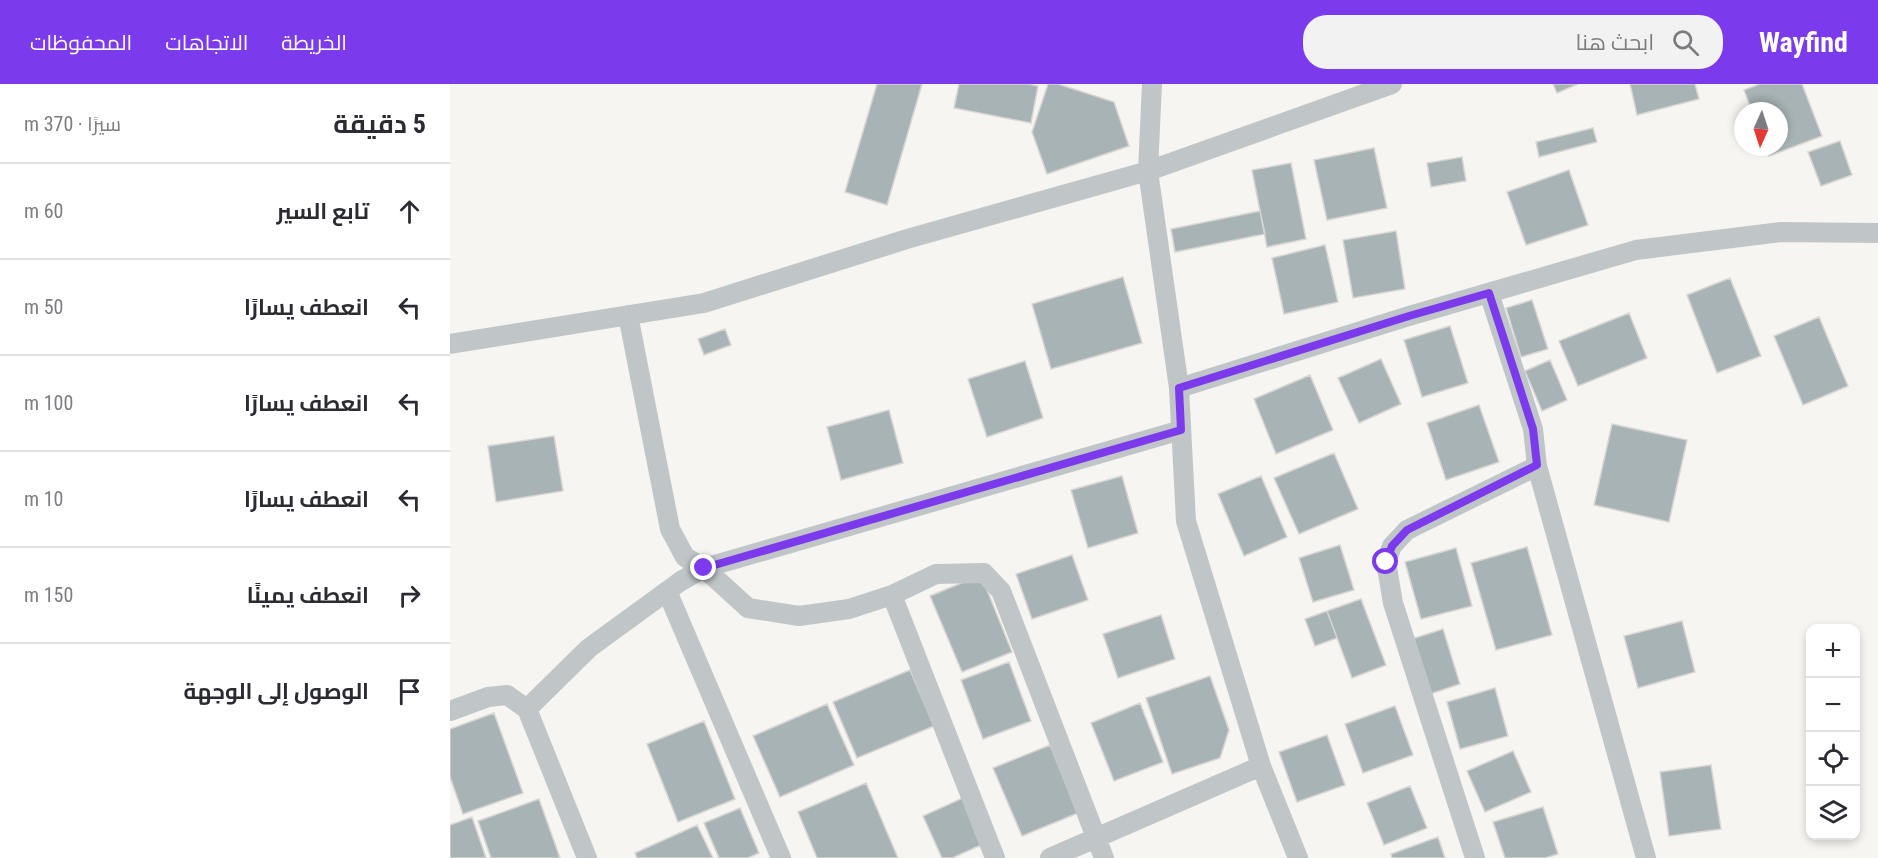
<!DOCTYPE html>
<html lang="ar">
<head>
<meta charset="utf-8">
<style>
	:root { --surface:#fff; --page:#f2f2f3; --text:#2b2b33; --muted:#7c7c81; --line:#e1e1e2; --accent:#7c3aed }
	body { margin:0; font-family:"Roboto Condensed",Cairo,sans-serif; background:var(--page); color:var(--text); direction:rtl }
	.controls { position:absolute; right:18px; bottom:18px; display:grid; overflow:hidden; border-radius:12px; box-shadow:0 3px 9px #0003 }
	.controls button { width:54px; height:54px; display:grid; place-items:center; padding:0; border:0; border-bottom:2px solid var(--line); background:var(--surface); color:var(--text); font:30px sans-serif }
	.compass { position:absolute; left:1284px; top:18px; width:54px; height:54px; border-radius:50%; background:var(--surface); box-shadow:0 3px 9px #0003; rotate:183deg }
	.stop { position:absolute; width:18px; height:18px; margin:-14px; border:4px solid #7c3aed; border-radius:50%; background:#fff }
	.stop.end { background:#7c3aed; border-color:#fff; box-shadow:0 2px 6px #0008 }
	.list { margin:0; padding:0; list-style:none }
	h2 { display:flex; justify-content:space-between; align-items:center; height:78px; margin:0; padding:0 24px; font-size:26px }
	h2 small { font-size:20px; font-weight:400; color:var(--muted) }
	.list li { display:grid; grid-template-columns:39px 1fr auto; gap:18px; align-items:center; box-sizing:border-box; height:96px; padding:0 24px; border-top:2px solid var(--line) }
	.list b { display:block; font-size:22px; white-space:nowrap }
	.list em { font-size:20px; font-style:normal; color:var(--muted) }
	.icon { flex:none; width:33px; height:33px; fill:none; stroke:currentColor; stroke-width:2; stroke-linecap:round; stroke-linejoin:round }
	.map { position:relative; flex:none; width:1428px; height:774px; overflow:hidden; direction:ltr }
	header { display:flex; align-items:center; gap:36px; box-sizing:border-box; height:84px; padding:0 30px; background:var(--accent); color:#fff }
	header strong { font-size:28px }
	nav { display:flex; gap:33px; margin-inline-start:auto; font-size:21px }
	.search { width:420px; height:54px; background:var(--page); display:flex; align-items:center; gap:15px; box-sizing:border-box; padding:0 21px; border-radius:24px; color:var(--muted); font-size:22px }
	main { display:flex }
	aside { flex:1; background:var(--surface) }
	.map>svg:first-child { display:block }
</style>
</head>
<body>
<header>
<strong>Wayfind</strong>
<div class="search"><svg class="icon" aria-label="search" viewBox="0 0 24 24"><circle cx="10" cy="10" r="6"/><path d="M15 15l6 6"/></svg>ابحث هنا</div>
<nav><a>الخريطة</a><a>الاتجاهات</a><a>المحفوظات</a></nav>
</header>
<main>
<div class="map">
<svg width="1428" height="774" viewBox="0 0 1428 774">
	<rect width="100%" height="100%" fill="#f6f5f2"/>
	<path fill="#a7b3b5" stroke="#d7d6d4" stroke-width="1.5" d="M427 0H472L437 121 395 108Z
		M509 0H578L588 2 581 39 504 24Z
		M598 0H608L664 18 679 62 597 90 582 48Z
		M1103 0H1128L1107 9Z
		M1180 0H1245L1249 15 1187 31Z
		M1310 0H1352L1372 52 1319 72 1316 63H1329V27H1302L1294 6Z
		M1143 44 1147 58 1089 73 1086 58Z
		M1390 57 1402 91 1371 102 1358 68Z
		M924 64 937 124 877 136 864 76Z
		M1012 73 1016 97 981 103 977 79Z
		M841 79 856 155 817 163 802 86Z
		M1119 86 1138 141 1076 161 1057 108Z
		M810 127 815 150 725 168 721 145Z
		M946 147 955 205 903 214 893 156Z
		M875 161 888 218 834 230 822 174Z
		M673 193 692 259 601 285 582 220Z
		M1280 194 1311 272 1267 289 1237 211Z
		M1082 216 1098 265 1071 273 1056 224Z
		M1179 229 1197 274 1128 302 1109 257Z
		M1369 233 1398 302 1353 321 1324 252Z
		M1000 242 1018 299 972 313 954 256Z
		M275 245 281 261 254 271 248 255Z
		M931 275 951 320 909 339 888 294Z
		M1100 276 1117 316 1092 327 1075 287Z
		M575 277 593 334 537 353 518 295Z
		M860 291 883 346 826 370 804 315Z
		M1029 321 1049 378 996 396 977 339Z
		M439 326 453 379 391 396 377 343Z
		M1162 340 1237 356 1219 438 1144 421Z
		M104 352 113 407 46 418 38 362Z
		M884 369 908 425 849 450 824 394Z
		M672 392 688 449 638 464 621 406Z
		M811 392 837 453 794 472 768 410Z
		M890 461 904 506 863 518 849 474Z
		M1077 463 1102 551 1046 566 1021 479Z
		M1006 464 1022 522 971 535 955 478Z
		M622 471 638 516 582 535 566 490Z
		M531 491 562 568 512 588 480 512Z
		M911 515 936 581 902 594 877 527Z
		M877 527 887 554 865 562 855 535Z
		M711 531 725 575 668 594 653 550Z
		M1232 537 1245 588 1188 604 1174 552Z
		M993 545 1010 600 980 610 962 555Z
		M559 578 581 637 533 655 511 596Z
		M460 586 484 642 407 674 383 618Z
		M760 592 779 646 770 674 722 690 696 614Z
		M1045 604 1058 652 1010 665 997 618Z
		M690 619 713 678 664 697 641 639Z
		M377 620 404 681 330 713 303 652Z
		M945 622 963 671 913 689 895 640Z
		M44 629 73 709 13 730 0 693V645Z
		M254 637 285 715 228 738 197 660Z
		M877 651 895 701 847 718 829 668Z
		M600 661 628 729 572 752 543 684Z
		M1063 667 1081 708 1035 728 1017 687Z
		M1261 681 1271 745 1219 752 1210 688Z
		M416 699 448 774H367L348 728Z
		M960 702 977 744 934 761 917 719Z
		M517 712 538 758 502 774H492L473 732Z
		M89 715 110 774H41L28 737Z
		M1093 723 1108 770 1095 774H1055L1043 738Z
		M290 724 309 769 298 774H269L254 739Z
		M22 733 36 774H0V741Z
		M247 741 263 774H187L185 769Z
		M988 753 995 774H942L941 770Z"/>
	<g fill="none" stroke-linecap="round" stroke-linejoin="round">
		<path stroke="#c0c6c8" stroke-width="20" d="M1039 209 1083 345 1087 382 1196 774
			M178 231 220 445 235 473 254 484 731 346
			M0 260 254 219 457 155 698 87 942 0
			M729 304 959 232 1186 166 1331 148 1428 149
			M217 507 331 774
			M442 511 545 774
			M77 625 139 564 231 497 254 484 298 524 349 532 399 525 442 511 486 490 534 489 551 507 654 774
			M0 627 38 613 57 611 77 625 137 774
			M811 682 848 774
			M600 774 811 682 736 437 729 304 698 87 702 0
			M1025 774 943 519 936 478 942 462 957 446 1087 382"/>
	</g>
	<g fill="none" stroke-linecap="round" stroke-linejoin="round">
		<path stroke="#7c3aed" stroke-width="8" d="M254 484 731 346 729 304 959 232 1039 209 1083 345 1087 381 957 446 942 462 936 478"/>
	</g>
</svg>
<div class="controls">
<button>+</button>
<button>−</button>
<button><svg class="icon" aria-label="locate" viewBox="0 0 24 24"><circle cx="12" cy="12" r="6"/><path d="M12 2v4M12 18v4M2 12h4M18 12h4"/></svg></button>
<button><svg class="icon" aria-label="layers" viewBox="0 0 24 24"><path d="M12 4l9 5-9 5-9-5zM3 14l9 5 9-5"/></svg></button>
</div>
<svg class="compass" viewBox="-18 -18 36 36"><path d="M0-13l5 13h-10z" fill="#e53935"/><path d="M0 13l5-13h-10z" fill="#7c7c81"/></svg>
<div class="stop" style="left:936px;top:478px"></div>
<div class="stop end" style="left:254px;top:484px"></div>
</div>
<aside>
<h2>5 دقيقة<small>سيرًا · 370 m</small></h2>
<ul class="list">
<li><svg class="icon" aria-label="ahead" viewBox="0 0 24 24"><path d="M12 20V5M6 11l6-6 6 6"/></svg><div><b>تابع السير</b></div><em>60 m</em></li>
<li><svg class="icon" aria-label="left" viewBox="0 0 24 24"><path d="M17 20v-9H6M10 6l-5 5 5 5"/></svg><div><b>انعطف يسارًا</b></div><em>50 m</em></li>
<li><svg class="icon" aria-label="left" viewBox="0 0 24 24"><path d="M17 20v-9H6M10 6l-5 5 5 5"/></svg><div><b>انعطف يسارًا</b></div><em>100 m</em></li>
<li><svg class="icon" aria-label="left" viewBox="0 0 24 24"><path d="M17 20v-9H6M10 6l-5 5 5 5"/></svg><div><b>انعطف يسارًا</b></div><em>10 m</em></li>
<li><svg class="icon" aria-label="right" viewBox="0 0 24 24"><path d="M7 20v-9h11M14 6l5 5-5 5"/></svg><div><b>انعطف يمينًا</b></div><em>150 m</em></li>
<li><svg class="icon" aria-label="arrive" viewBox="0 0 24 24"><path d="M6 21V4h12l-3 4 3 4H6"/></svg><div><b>الوصول إلى الوجهة</b></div></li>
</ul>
</aside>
</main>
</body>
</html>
